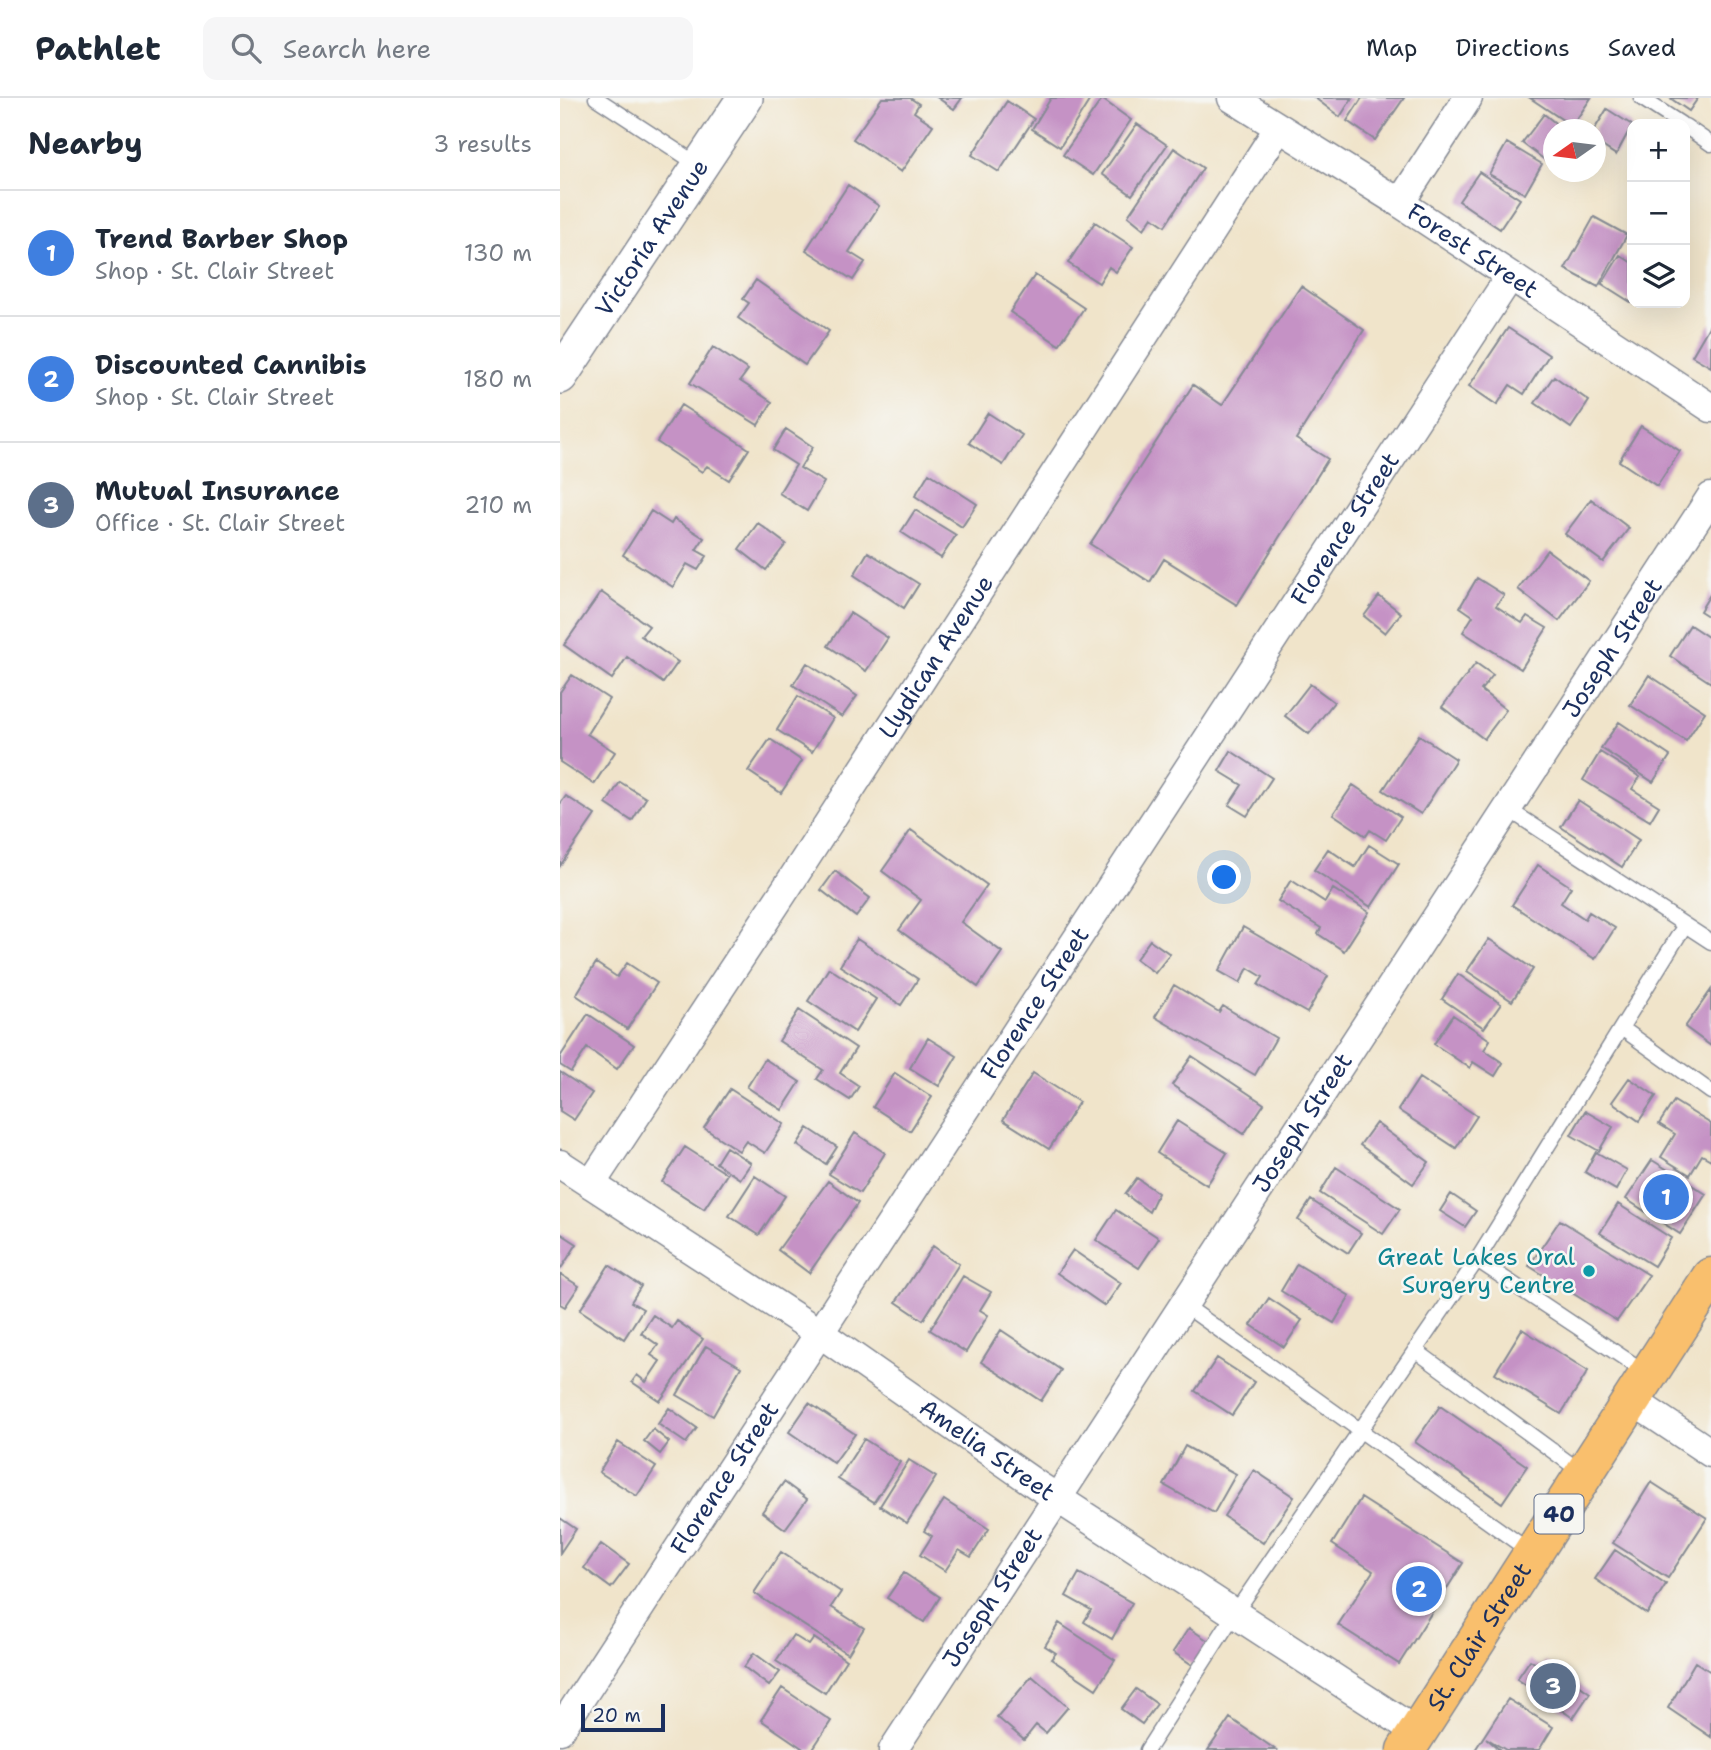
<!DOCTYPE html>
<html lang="en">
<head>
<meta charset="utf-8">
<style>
	:root { --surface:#fff; --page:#f6f6f7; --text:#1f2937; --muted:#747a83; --line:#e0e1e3; --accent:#d1495b }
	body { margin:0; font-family:"Shantell Sans",sans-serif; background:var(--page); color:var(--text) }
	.controls { position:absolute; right:21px; top:21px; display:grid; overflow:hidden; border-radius:14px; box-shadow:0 7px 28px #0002 }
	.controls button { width:63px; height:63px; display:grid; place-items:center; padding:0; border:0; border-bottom:2px solid var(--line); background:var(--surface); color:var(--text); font:35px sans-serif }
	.compass { position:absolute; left:983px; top:21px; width:63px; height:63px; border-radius:50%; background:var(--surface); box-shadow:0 7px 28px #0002; rotate:256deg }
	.scale { position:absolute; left:21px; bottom:18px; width:84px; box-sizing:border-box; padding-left:7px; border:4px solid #1b2f5e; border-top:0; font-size:19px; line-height:24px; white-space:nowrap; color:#1b2f5e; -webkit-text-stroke:5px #f6f6f2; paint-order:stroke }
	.you { position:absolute; left:665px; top:780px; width:24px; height:24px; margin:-18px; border:5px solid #fff; border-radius:50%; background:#1a73e8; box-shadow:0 0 0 10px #1a73e833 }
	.badge { display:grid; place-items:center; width:46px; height:46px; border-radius:50%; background:var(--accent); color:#fff; font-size:23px; font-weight:700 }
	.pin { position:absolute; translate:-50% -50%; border:4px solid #fff; box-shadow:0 2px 7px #0006 }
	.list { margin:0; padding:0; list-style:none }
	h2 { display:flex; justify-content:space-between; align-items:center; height:91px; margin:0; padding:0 28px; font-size:30px }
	h2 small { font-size:23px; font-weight:400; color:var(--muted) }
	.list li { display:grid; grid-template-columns:46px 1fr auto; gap:21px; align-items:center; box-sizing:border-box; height:126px; padding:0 28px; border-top:2px solid var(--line) }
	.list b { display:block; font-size:26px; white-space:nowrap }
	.list p { margin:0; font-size:23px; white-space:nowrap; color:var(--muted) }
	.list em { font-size:23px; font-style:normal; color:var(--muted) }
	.icon { flex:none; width:38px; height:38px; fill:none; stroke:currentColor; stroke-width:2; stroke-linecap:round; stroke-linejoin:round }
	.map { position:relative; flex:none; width:1151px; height:1652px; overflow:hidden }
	header { display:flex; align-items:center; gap:42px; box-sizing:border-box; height:98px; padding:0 35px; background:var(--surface); border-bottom:2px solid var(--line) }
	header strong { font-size:33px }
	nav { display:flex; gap:38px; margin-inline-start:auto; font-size:24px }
	.search { width:490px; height:63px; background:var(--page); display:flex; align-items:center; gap:18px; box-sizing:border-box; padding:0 24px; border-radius:14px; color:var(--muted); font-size:26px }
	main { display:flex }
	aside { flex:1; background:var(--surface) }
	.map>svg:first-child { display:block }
</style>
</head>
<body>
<header>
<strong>Pathlet</strong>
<div class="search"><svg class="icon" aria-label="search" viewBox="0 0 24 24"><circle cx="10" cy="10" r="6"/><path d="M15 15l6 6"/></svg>Search here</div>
<nav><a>Map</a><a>Directions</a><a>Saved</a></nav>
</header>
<main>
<aside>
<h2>Nearby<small>3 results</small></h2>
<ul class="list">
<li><span class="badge" style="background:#3f7fe0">1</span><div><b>Trend Barber Shop</b><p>Shop · St. Clair Street</p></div><em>130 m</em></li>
<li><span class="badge" style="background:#3f7fe0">2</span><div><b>Discounted Cannibis</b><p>Shop · St. Clair Street</p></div><em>180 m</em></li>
<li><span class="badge" style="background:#5c6f8a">3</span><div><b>Mutual Insurance</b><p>Office · St. Clair Street</p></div><em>210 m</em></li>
</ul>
</aside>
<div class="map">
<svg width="1151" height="1652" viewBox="0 0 1151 1652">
	<rect width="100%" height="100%" fill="#f6f6f2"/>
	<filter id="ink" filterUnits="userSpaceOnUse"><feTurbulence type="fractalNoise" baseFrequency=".0143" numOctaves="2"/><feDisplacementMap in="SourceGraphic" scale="14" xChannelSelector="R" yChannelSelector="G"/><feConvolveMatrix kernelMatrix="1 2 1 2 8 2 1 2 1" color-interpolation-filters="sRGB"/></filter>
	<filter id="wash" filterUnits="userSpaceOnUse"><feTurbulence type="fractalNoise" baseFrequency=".00686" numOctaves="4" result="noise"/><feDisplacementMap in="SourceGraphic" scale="28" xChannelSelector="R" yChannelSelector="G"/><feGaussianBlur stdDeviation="1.57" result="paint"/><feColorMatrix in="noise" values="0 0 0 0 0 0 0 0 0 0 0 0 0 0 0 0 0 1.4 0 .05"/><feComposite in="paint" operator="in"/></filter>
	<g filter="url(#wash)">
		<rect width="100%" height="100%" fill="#f0e4ca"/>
		<g id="blocks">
			<path fill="#c592c5" d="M322 0H350L359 6 354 14 373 27 341 74 293 41Z
				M378 0H402L394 11Z
				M491 0H531L500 49 472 31Z
				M755 0H792L780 19Z
				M802 0H844L815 42 787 23Z
				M970 0H1031L1012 28Z
				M1110 0H1138L1129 13Z
				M542 1 571 22 533 77 503 57Z
				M447 3 474 21 439 74 412 57Z
				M1047 11 1072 27 1056 57 1036 44 1034 32Z
				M984 16 1004 32H993V51L985 62 962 45Z
				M577 26 607 47 572 97 542 76Z
				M947 45 982 66 965 96 929 76Z
				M614 50 643 70 605 128 592 119 584 131 568 118Z
				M919 74 960 101 940 131 899 103Z
				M288 87 319 108 289 154 305 164 293 182 246 152Z
				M1034 119 1067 137 1038 189 1005 171Z
				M535 124 573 149 556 174 549 169 539 185 508 165Z
				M1060 157 1072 165V205L1042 186Z
				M475 177 524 210 499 247 450 214Z
				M196 182 269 233 245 267 178 220 189 205 183 201Z
				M741 188 804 232 736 341 768 361 677 507 604 461 590 484 530 446 633 287 662 307Z
				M1151 225V269L1132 258Z
				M948 230 989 257 964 296 950 287 937 307 909 288Z
				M153 249 188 272 180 283 212 304 198 327 130 285Z
				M994 278 1029 303 1011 330 975 305Z
				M121 307 189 351 169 382 147 368 142 374 97 344Z
				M428 315 462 337 443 367 409 345Z
				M1081 328 1120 353 1097 388 1059 363Z
				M226 331 253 349 240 370 264 384 247 413 219 395 236 367 213 352Z
				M369 375 417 406 402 429 355 398Z
				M1031 401 1069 430 1043 464 1005 436Z
				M355 412 396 437 381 460 341 434Z
				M91 413 111 426 114 421 144 440 136 452 147 458 138 472 127 466 113 489 63 457Z
				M198 425 226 446 206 472 179 451Z
				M987 452 1029 483 999 523 958 491Z
				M308 454 359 486 344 510 294 477Z
				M917 480 944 497 936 508 962 525 967 518 987 530 961 571 903 534 913 518 900 509Z
				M41 494 89 528 81 538 118 564 103 585 67 559 52 581 4 547Z
				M1151 495V520L1140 513Z
				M819 498 841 515 825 535 804 518Z
				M290 515 328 540 306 573 268 548Z
				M1130 527 1151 541V585L1110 558Z
				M247 565 297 598 282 619 233 587Z
				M916 565 933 577 921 592 946 612 924 641 882 609Z
				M12 577 49 601 27 636 55 654 34 686 0 664V594Z
				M1089 577 1145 614 1126 643 1070 607Z
				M750 586 774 604 749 636 725 618Z
				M238 598 273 620 252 654 217 632Z
				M1059 624 1110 658 1093 684 1041 650Z
				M859 637 896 661 861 716 823 692Z
				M210 641 242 663 221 695 188 673Z
				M671 653 712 680 687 718 669 707 682 687 659 673Z
				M1040 654 1080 679 1072 691 1099 708 1090 723 1023 682Z
				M60 684 86 700 72 723 46 706Z
				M793 687 841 719 826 742 810 732 806 738 773 716Z
				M6 698 35 717 0 768V706Z
				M1018 702 1079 742 1062 769 1001 729Z
				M351 732 427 787 401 824 442 854 418 889 339 832 361 802 322 773Z
				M809 747 839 766 811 809 754 772 768 751 795 769Z
				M978 767 1011 789 1001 805 1025 821 1029 814 1055 830 1035 861 952 807Z
				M275 773 310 800 296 819 261 792Z
				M731 782 765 804 773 791 809 814 784 853 758 836 761 830 718 803Z
				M683 829 768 878 747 915 698 887 703 879 688 870 680 885 659 873Z
				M297 841 358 881 341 907 280 868Z
				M929 841 973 871 952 903 907 873Z
				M590 842 610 856 595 875 576 861Z
				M36 865 57 879 67 865 97 885 67 931 16 897Z
				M269 870 316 901 295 934 248 903Z
				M898 876 941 906 924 930 882 901Z
				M614 887 659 914 663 908 716 940 695 977 595 919Z
				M1151 892V948L1125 929Z
				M239 912 296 950 280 975 299 988 290 1002 257 981 263 972 219 943Z
				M28 916 74 947 57 971 27 950 11 974 0 967V959Z
				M893 917 930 942 924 952 943 965 935 978 913 964 910 970 874 946Z
				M368 940 397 958 379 988 350 970Z
				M632 958 704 1006 684 1036 612 987Z
				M205 961 240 984 222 1012 187 989Z
				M0 974 32 995 14 1022 0 1013Z
				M335 975 372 999 350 1033 313 1009Z
				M473 975 519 1004 489 1051 443 1022Z
				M859 980 917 1018 896 1050 838 1012Z
				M1069 980 1096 998 1079 1023 1052 1004Z
				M170 991 224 1026 205 1055 186 1043 179 1053 144 1030Z
				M1114 1003 1151 1026V1062L1142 1057 1130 1077 1101 1059 1115 1036 1099 1026Z
				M1025 1013 1053 1029 1039 1053 1011 1037Z
				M617 1023 667 1055 647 1087 597 1055Z
				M816 1025 869 1064 853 1086 800 1047Z
				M248 1030 277 1049 266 1066 237 1047Z
				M295 1035 325 1055 300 1095 269 1076Z
				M125 1049 167 1076 144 1111 102 1084Z
				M166 1049 191 1065 180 1081 156 1065Z
				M1036 1054 1067 1072 1056 1092 1025 1074Z
				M1092 1062 1146 1096 1120 1136 1066 1101Z
				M776 1069 840 1111 823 1136 760 1095Z
				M195 1078 225 1098 199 1137 169 1118Z
				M577 1080 598 1095 589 1114 565 1096Z
				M268 1083 298 1105 249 1175 218 1152Z
				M891 1096 916 1113 905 1129 880 1113Z
				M751 1102 801 1135 788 1155 738 1122Z
				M1058 1106 1111 1140 1094 1168 1040 1135Z
				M556 1112 599 1140 579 1170 536 1142Z
				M1000 1122 1089 1177 1057 1223 969 1168Z
				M0 1135 17 1146 0 1172Z
				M373 1148 399 1166 363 1222 336 1204Z
				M513 1152 561 1185 545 1208 497 1175Z
				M737 1166 790 1198 774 1225 721 1193Z
				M49 1167 81 1188 71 1204 83 1211 64 1241 20 1212Z
				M0 1176 19 1188 5 1209 0 1206Z
				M403 1178 431 1194 420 1212 428 1217 406 1254 370 1232Z
				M709 1200 742 1222 724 1249 691 1227Z
				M93 1217 112 1230 117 1223 143 1241 100 1303 72 1284 77 1277 86 1284 100 1263 91 1257 98 1247 81 1235Z
				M962 1231 1028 1273 1001 1316 935 1275Z
				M441 1232 501 1272 481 1303 421 1264Z
				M146 1248 181 1269 153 1318 117 1297Z
				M657 1260 694 1284 672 1317 635 1293Z
				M249 1305 295 1336 274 1365 229 1334Z
				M880 1308 967 1368 942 1405 855 1344Z
				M109 1310 137 1330 126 1345 98 1326Z
				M93 1331 109 1344 100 1356 84 1343Z
				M304 1341 340 1364 314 1404 278 1381Z
				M58 1344 96 1369 77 1398 39 1374Z
				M625 1348 676 1376 654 1415 604 1387Z
				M349 1362 376 1379 347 1425 320 1408Z
				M694 1372 734 1399 703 1445 664 1418Z
				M224 1384 247 1401 225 1431 202 1414Z
				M1091 1384 1147 1420 1108 1480 1053 1445Z
				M801 1400 903 1465 839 1566 778 1527 813 1473 772 1446Z
				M384 1402 429 1431 411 1459 399 1452 385 1473 360 1457 372 1438 364 1433Z
				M0 1420 16 1431 0 1455Z
				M41 1446 69 1466 51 1490 24 1470Z
				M1055 1452 1106 1486 1087 1516 1035 1481Z
				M221 1454 281 1494 271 1509 304 1530 288 1556 194 1495Z
				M344 1475 380 1499 364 1524 327 1500Z
				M519 1475 572 1505 552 1541 524 1524 531 1512 506 1498Z
				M499 1525 555 1562 536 1591 491 1561 496 1555 485 1548Z
				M629 1530 650 1544 634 1568 613 1554Z
				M233 1537 249 1547 254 1540 286 1562 265 1595 216 1563Z
				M194 1555 220 1574 209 1588 184 1569Z
				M970 1562 981 1569 985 1563 1030 1595 1013 1620 957 1581Z
				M1135 1564 1151 1574V1639L1108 1610Z
				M472 1578 508 1609 486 1635 476 1627 464 1642 437 1619Z
				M222 1590 271 1623 252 1652H245L201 1622Z
				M576 1591 597 1606 582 1626 561 1611Z
				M948 1601 993 1629 979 1652H946L926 1640 940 1652H915Z
				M670 1620 716 1652H648Z"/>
		</g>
	</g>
	<g filter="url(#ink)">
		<use href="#blocks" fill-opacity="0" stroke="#868a94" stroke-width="2"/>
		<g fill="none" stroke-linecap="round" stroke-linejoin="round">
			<g stroke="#868a94" stroke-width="17">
				<path id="service" d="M36 0 140 68
					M1081 0 1121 26
					M1125 28 1151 46
					M948 711 1125 827
					M1063 931 1151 994
					M917 1162 1088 1276
					M623 1206 972 1455
					M855 1252 1024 1376
					M587 1652 675 1515 917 1162 1125 827 1151 844"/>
			</g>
			<g stroke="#868a94" stroke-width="31">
				<g id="minor">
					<path id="s1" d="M672 0 840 105 1151 310"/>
					<path d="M840 105 908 0"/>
					<path id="s2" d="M0 1066 261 1236 477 1387 857 1634"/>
					<path id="s3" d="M31 1086 229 786 718 31"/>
					<path d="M1073 1303 1151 1355"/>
					<path id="s4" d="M0 1632 949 180"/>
					<path id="s5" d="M333 1652 1151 399"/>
				</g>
			</g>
			<g stroke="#868a94" stroke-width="38">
				<g id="tertiary">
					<path id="s6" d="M0 278 185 0"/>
				</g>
			</g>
			<g stroke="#868a94" stroke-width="41">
				<g id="primary">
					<path id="s7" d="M846 1652 1151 1179"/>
				</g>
			</g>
			<use href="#service" stroke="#fff" stroke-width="14"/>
			<use href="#minor" stroke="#fff" stroke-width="28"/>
			<use href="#tertiary" stroke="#fff" stroke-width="35"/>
			<use href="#primary" stroke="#f9bf6d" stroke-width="38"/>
		</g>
	</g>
	<circle fill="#0f9aa8" stroke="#f6f6f2" stroke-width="2.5" cx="1029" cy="1173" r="7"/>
	<g text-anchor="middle" stroke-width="5" stroke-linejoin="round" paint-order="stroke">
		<rect fill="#f6f6f2" stroke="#5d6b8a" stroke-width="2" x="974.5" y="1396.5" width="49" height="39" rx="5"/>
		<g font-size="23" font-weight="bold" fill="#1b2f5e">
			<text x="999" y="1424">40</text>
		</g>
		<g font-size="24" fill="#1b2f5e" stroke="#f6f6f2">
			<text dy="8" stroke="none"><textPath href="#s6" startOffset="166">Victoria Avenue</textPath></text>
			<text dy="8" stroke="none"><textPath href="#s1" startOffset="285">Forest Street</textPath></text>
			<text dy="8" stroke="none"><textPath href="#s4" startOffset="1435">Florence Street</textPath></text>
			<text dy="8" stroke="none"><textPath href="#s5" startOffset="1316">Joseph Street</textPath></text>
			<text dy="8" stroke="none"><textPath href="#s3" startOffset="630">Llydican Avenue</textPath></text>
			<text dy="8" stroke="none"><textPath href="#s4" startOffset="868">Florence Street</textPath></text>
			<text dy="8" stroke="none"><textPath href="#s5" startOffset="749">Joseph Street</textPath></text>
			<text dy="8" stroke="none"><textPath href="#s2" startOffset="514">Amelia Street</textPath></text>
			<text dy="8" stroke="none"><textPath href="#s4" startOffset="301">Florence Street</textPath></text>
			<text dy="8" stroke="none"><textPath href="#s5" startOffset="182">Joseph Street</textPath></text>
			<text dy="8" stroke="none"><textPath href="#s7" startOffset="135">St. Clair Street</textPath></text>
		</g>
		<g font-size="24" fill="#0d838f" stroke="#f6f6f2" text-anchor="end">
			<text x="1015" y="1167">Great Lakes Oral<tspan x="1015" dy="28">Surgery Centre</tspan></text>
		</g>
	</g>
</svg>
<div class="controls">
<button>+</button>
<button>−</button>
<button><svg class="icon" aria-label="layers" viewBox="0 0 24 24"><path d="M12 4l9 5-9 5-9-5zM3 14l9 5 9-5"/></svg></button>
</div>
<svg class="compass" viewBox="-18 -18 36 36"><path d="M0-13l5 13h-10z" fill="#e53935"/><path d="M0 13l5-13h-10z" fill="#747a83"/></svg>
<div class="scale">20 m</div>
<div class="you"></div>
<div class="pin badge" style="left:1106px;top:1099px;background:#3f7fe0">1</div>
<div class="pin badge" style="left:859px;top:1491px;background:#3f7fe0">2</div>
<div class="pin badge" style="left:993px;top:1588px;background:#5c6f8a">3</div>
</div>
</main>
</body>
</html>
